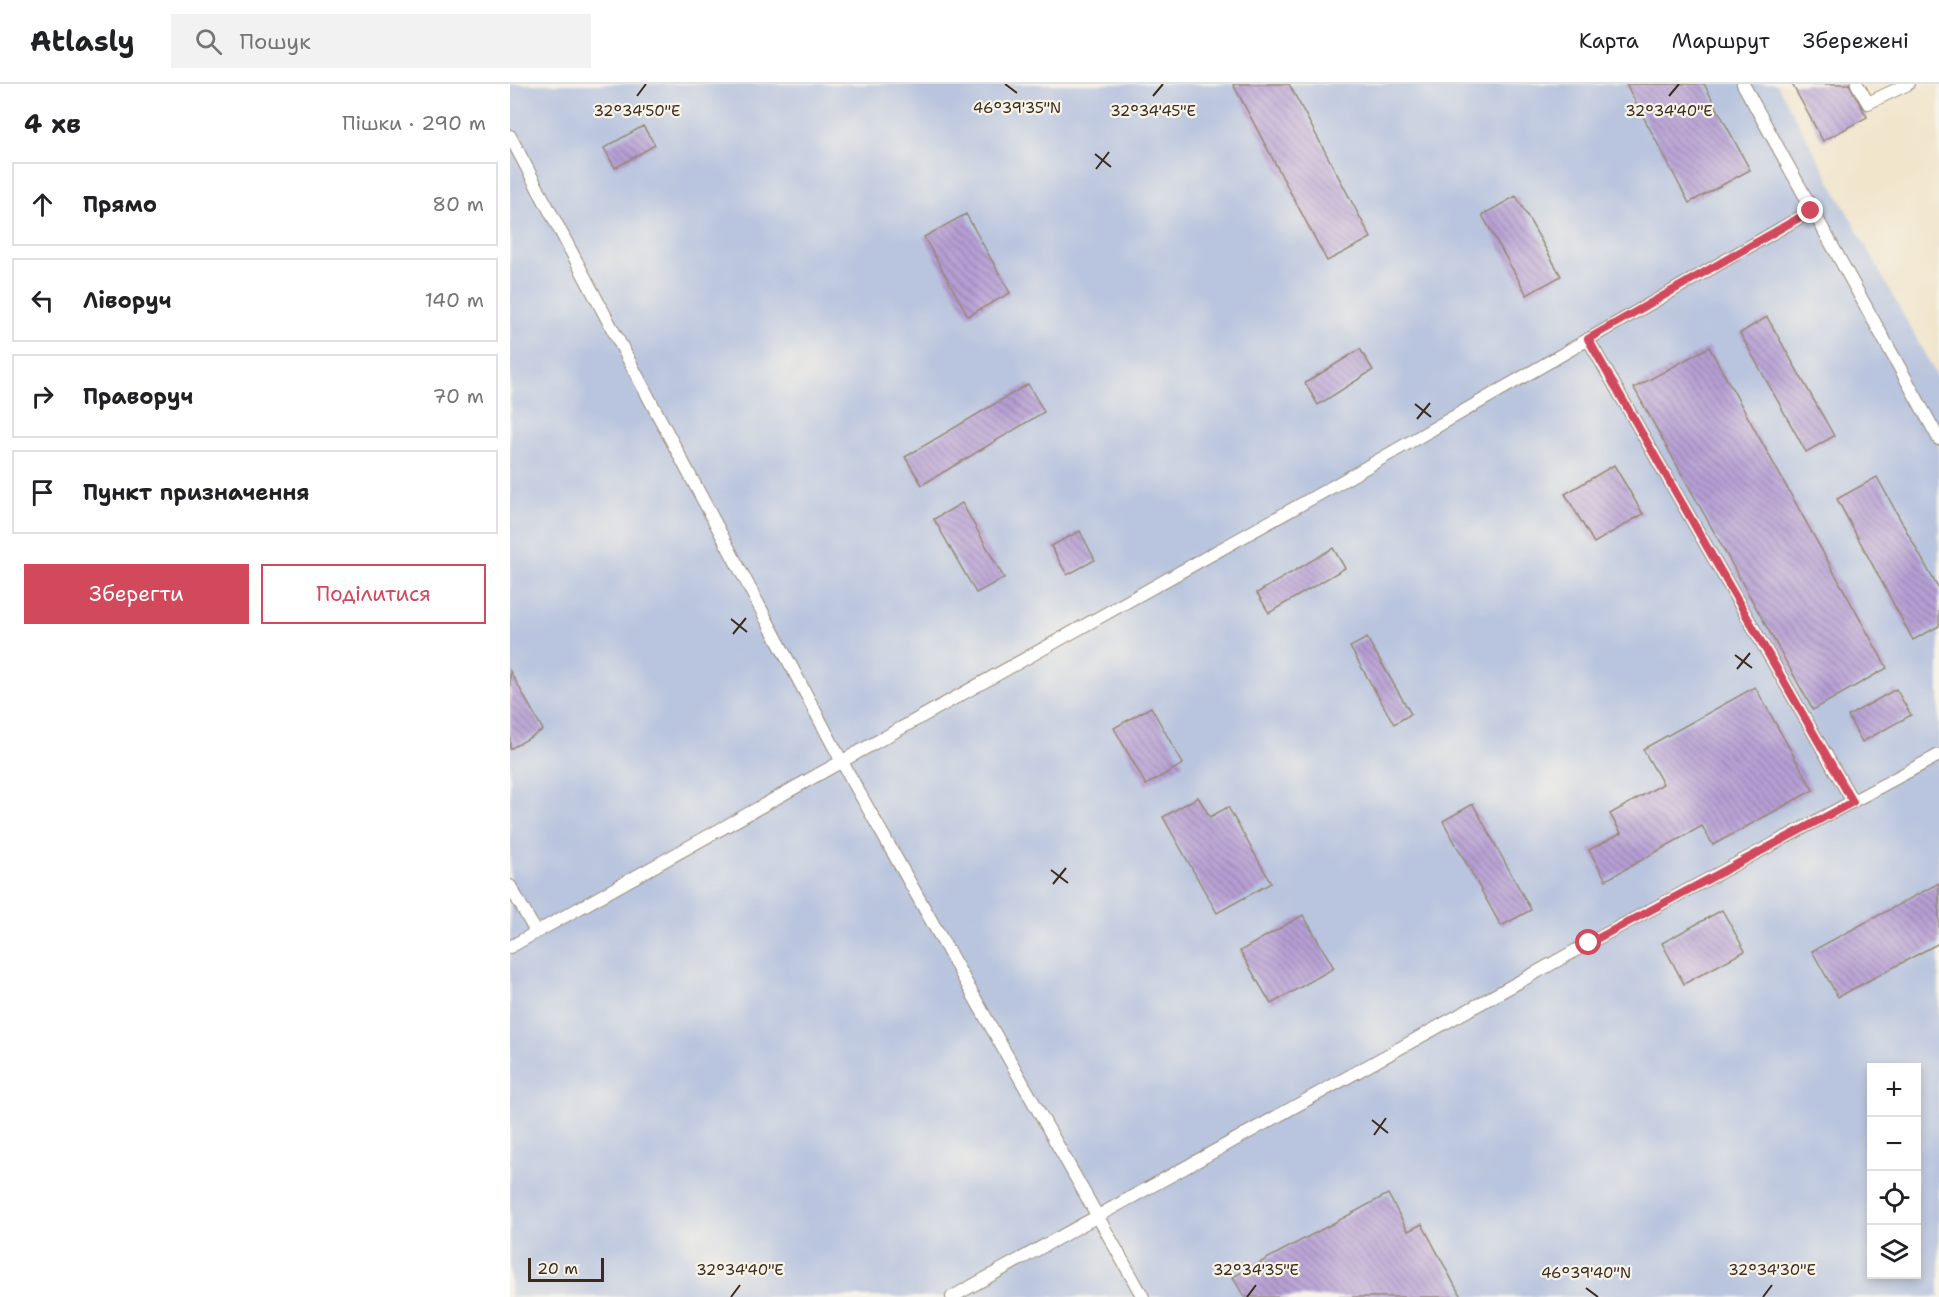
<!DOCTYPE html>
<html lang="uk">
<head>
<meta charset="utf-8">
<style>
	:root { --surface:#fff; --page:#f2f2f2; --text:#202124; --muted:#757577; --line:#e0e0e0; --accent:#d1495b }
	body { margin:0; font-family:"Shantell Sans",sans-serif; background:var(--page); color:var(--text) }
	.controls { position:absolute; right:18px; bottom:18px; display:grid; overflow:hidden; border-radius:0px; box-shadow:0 3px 9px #0003 }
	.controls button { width:54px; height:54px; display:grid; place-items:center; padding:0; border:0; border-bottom:2px solid var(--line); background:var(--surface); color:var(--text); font:30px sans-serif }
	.scale { position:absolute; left:18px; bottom:15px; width:76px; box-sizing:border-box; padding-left:6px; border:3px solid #3b2a1e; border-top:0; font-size:16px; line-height:21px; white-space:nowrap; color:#3b2a1e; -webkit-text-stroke:4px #f7f3e8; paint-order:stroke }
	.stop { position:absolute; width:18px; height:18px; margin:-14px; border:4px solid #d1495b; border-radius:50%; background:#fff }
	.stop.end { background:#d1495b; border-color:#fff; box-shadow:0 2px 6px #0008 }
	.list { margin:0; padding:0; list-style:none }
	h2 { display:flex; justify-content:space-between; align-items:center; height:78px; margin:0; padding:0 24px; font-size:26px }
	h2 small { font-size:20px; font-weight:400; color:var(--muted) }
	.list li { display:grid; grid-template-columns:39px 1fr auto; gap:18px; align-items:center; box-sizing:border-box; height:84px; margin:0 12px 12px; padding:0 12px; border:2px solid var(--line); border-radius:0px }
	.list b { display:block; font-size:22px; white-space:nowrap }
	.list em { font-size:20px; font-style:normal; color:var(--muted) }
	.actions { display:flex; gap:12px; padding:18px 24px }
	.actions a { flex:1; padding:14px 0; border:2px solid var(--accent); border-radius:0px; text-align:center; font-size:21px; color:var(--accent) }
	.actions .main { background:var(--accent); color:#fff }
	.icon { flex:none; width:33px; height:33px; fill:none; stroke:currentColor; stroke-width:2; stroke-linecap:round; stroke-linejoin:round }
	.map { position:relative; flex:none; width:1429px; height:1213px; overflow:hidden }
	header { display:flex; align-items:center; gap:36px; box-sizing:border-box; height:84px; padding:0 30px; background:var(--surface); border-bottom:2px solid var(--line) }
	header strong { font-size:28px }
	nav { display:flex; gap:33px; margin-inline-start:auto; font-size:21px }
	.search { width:420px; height:54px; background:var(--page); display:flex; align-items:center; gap:15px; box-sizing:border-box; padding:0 21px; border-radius:0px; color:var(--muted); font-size:22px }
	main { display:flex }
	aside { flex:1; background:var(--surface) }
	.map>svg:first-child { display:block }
</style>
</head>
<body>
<header>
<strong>Atlasly</strong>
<div class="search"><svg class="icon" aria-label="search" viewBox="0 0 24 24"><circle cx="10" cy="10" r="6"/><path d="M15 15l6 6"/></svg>Пошук</div>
<nav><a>Карта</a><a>Маршрут</a><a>Збережені</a></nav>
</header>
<main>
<aside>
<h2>4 хв<small>Пішки · 290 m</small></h2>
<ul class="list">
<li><svg class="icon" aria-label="ahead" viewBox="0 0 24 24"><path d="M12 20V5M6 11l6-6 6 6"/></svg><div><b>Прямо</b></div><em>80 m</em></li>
<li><svg class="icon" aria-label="left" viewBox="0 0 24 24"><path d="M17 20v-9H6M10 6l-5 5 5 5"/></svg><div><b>Ліворуч</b></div><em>140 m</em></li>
<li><svg class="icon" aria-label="right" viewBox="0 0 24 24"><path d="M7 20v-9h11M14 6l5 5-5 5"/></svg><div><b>Праворуч</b></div><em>70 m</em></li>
<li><svg class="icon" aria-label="arrive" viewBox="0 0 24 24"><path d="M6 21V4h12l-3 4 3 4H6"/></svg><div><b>Пункт призначення</b></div></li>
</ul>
<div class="actions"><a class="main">Зберегти</a><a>Поділитися</a></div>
</aside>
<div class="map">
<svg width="1429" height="1213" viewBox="0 0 1429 1213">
	<defs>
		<pattern id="building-back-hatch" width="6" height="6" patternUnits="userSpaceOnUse" patternTransform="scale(1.5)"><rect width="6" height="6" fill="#b69fd4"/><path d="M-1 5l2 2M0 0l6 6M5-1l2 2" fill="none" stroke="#9582ab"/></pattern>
	</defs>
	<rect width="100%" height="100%" fill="#f7f3e8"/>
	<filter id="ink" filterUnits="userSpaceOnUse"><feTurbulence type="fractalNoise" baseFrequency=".0167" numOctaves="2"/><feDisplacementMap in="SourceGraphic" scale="12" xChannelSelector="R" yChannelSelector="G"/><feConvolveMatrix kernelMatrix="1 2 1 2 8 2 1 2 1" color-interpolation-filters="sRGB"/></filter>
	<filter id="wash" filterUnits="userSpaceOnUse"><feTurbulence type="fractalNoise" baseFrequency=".008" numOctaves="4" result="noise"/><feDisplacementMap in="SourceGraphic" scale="24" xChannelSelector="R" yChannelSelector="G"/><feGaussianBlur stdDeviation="1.35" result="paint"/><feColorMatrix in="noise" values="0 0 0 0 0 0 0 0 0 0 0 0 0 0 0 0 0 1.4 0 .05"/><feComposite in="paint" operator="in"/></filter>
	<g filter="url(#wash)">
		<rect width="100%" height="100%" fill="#f1e5cc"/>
		<path fill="#b9c5de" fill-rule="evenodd" d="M0 0H1267L1429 296V1213H0ZM1362 984H1406V1190H1362Z"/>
		<g id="blocks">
			<path fill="url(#building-back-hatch)" d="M723 0H779L861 154 817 177Z
				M1116 0H1194L1240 86 1179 119Z
				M1282 0H1339L1357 33 1313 57Z
				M133 42 145 61 105 84 94 64Z
				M1006 112 1051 192 1017 211 972 131Z
				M456 130 500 209 458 232 414 153Z
				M1257 233 1324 352 1296 368 1230 249Z
				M1199 263 1377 584 1303 626 1124 304Z
				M850 265 863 286 808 321 795 299Z
				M518 300 534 328 412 401 395 373Z
				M1104 381 1133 430 1084 459 1055 410Z
				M1367 393 1429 506V542L1403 556 1327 415Z
				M452 419 494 494 466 509 424 435Z
				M570 447 585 476 557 491 541 462Z
				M823 464 835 484 759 529 747 509Z
				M857 554 901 630 884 640 840 563Z
				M0 587 33 646 0 665Z
				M1245 603 1303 706 1203 761 1192 742 1096 796 1079 766 1111 749 1100 730 1153 700 1133 665Z
				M1386 605 1401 631 1352 658 1338 632Z
				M641 623 673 680 636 701 604 644Z
				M688 713 700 733 718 723 761 799 707 829 653 733Z
				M963 720 1021 826 991 842 933 737Z
				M1429 799V859L1328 913 1302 867Z
				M1212 826 1235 867 1174 900 1152 859Z
				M793 831 824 884 761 920 730 867Z
				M878 1110 898 1147 912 1140 951 1213H734L723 1193Z"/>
		</g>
	</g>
	<g filter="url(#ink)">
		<use href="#blocks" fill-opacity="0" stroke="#968875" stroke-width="1.5"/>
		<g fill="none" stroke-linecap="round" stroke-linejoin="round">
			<g stroke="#968875" stroke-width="14">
				<path id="lane" d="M1233 0 1429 355
					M1347 0 1358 19 1398 0
					M0 52 332 678 633 1213
					M1078 255 1343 718
					M0 802 26 848
					M0 863 822 403 1301 127
					M442 1213 1079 859 1429 671"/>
			</g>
			<use href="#lane" stroke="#fff" stroke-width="12"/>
		</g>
	</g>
	<g fill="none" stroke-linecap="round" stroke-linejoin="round" filter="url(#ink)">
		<path stroke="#d1495b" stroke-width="8" d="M1079 859 1343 718 1078 255 1301 127"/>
	</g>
	<path fill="none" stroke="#3b2a1e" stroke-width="2" d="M495 0 507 9M127 12 136 0M643 12 653 0M1159 12 1169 0M585 70 601 83M586 85 599 68M905 320 921 333M907 335 920 319M221 535 237 548M223 550 236 534M1225 571 1242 584M1227 585 1240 569M541 786 558 799M543 800 556 784M862 1036 878 1049M864 1051 876 1034M1076 1204 1088 1213M221 1213 230 1201M737 1213 746 1201M1253 1213 1262 1201"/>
	<g font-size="15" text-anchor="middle" fill="#3b2a1e" stroke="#f7f3e8" stroke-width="4.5" stroke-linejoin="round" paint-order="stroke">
		<text x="507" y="29">46°39'35"N</text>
		<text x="127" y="32">32°34'50"E</text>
		<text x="643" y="32">32°34'45"E</text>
		<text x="1159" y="32">32°34'40"E</text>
		<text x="230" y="1191">32°34'40"E</text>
		<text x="746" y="1191">32°34'35"E</text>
		<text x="1262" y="1191">32°34'30"E</text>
		<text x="1076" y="1194">46°39'40"N</text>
	</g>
</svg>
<div class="controls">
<button>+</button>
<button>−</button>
<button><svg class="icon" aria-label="locate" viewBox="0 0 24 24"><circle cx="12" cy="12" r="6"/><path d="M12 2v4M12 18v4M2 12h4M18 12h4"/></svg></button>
<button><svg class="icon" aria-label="layers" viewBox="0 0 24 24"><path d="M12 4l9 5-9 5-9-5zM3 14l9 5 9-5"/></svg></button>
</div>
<div class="scale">20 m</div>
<div class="stop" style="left:1079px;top:859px"></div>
<div class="stop end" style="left:1301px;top:127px"></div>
</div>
</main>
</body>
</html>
